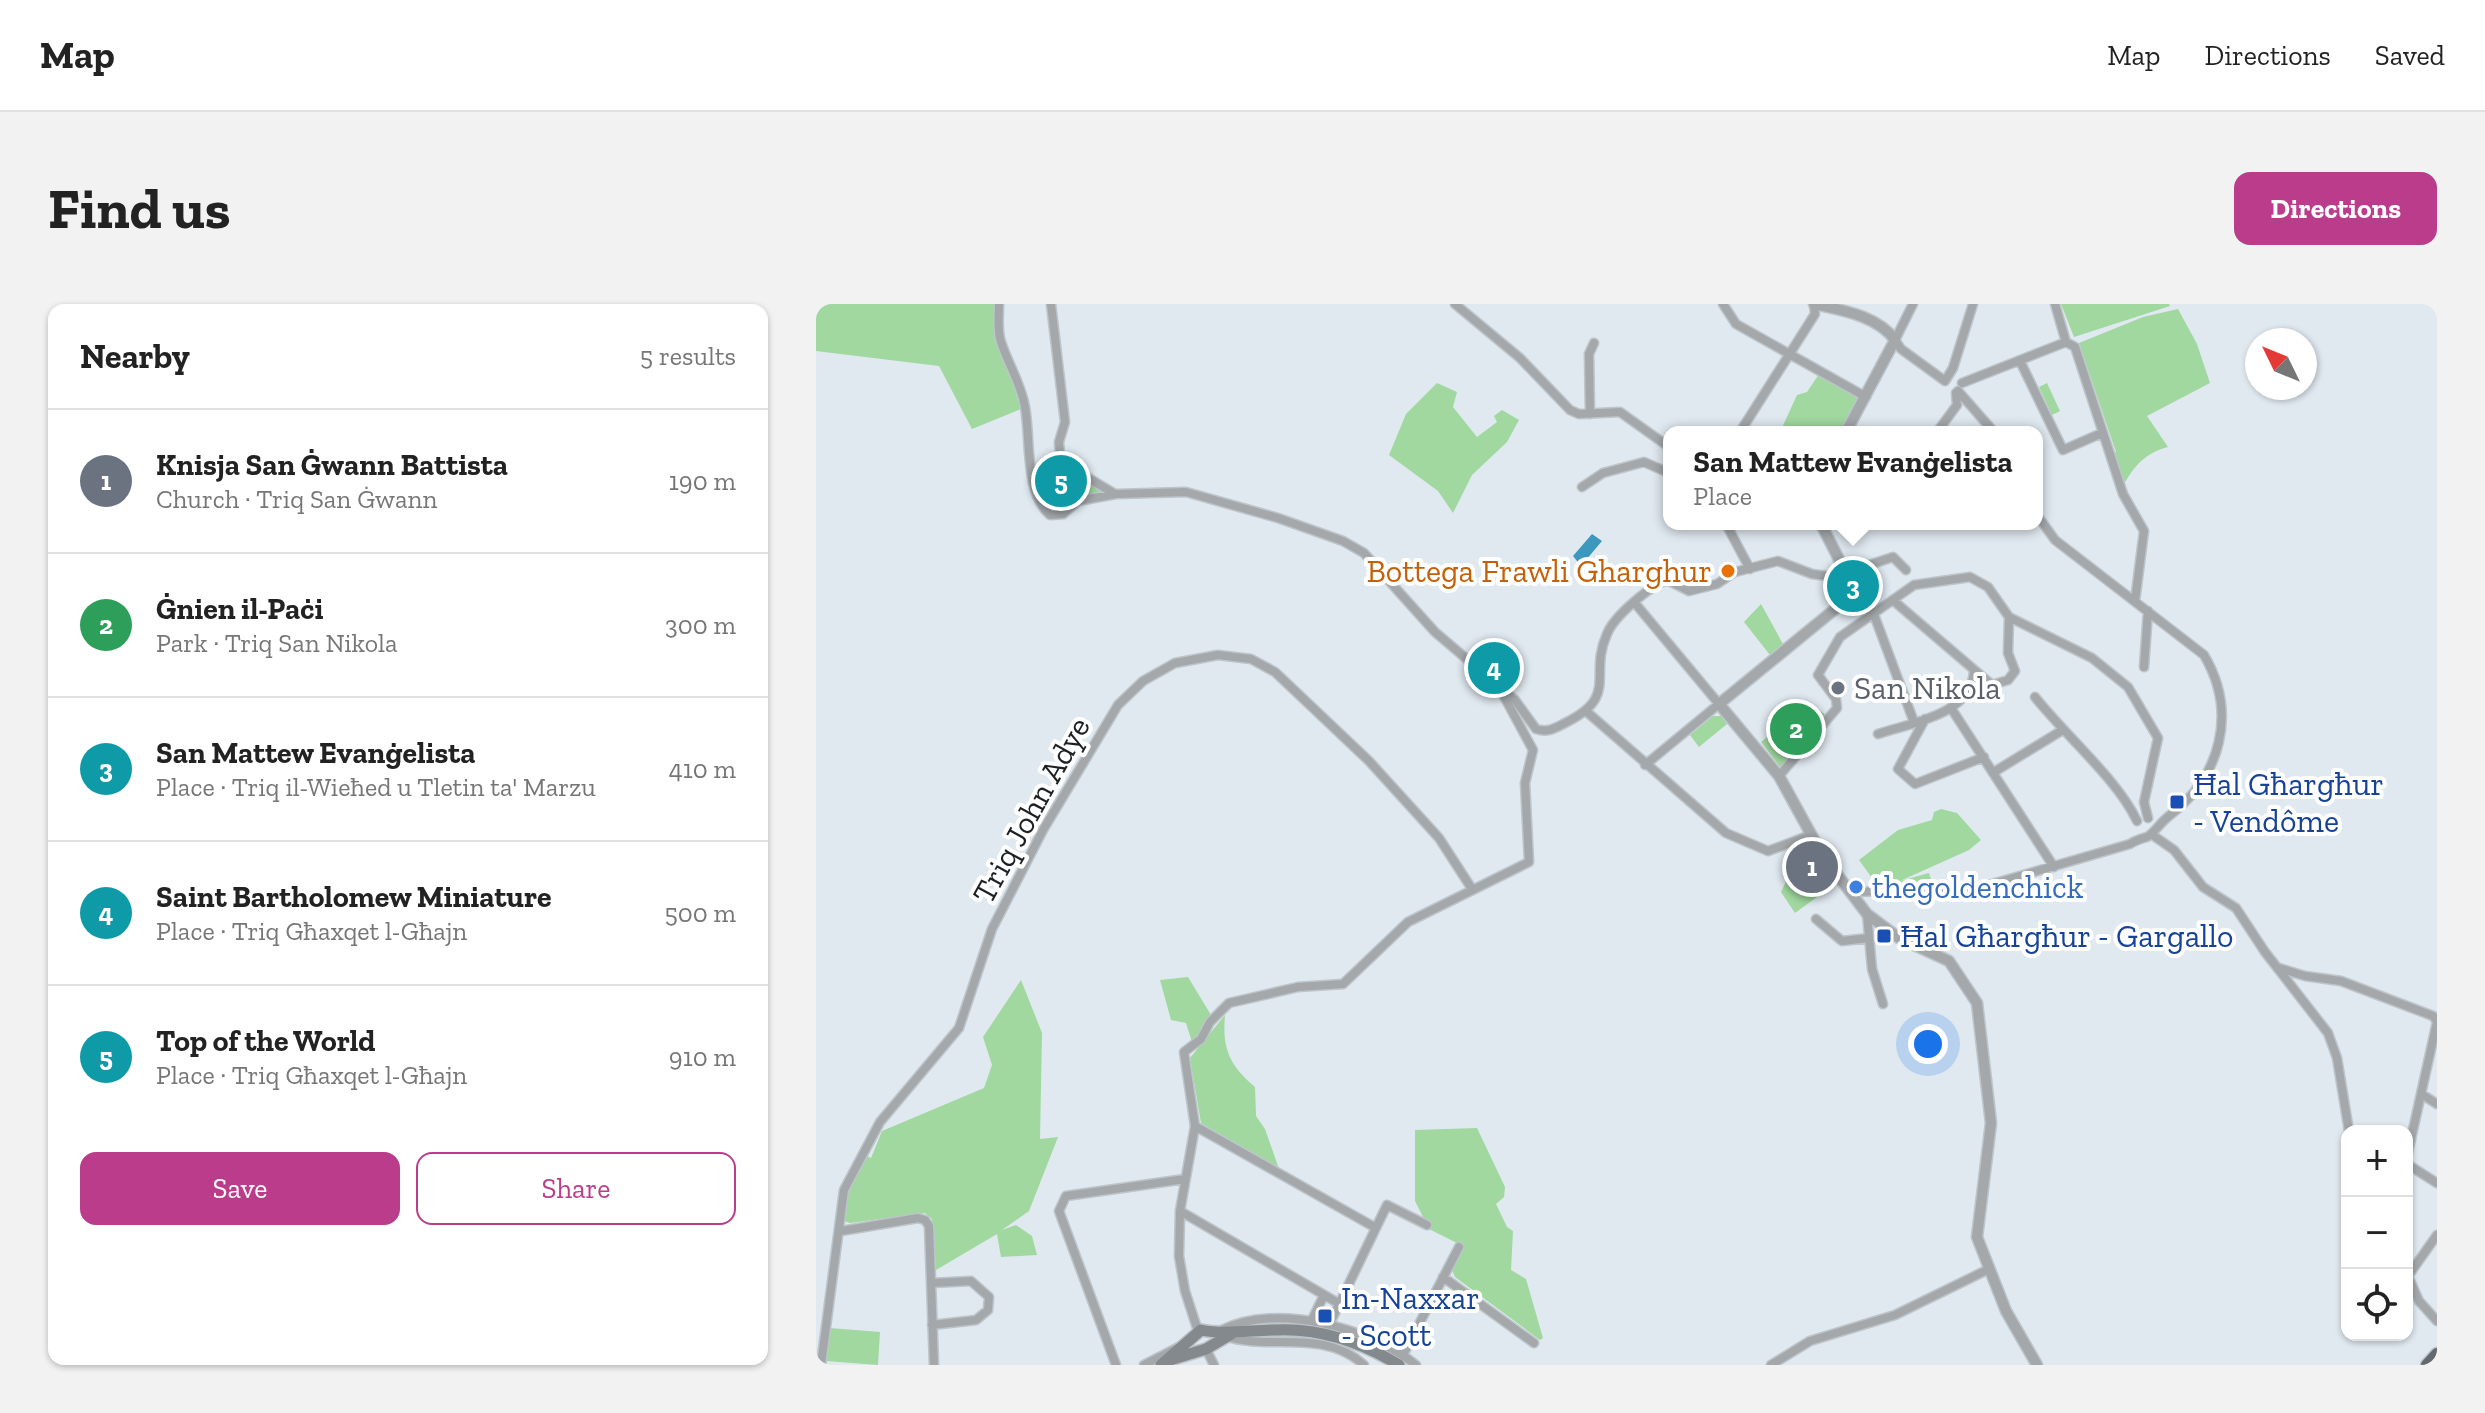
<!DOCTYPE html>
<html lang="en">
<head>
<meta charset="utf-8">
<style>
	:root { --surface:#fff; --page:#f2f2f2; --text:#222; --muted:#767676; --line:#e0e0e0; --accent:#ba3c8b }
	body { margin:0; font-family:"Zilla Slab",serif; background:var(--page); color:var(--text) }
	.controls { position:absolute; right:24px; bottom:24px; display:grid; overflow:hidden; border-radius:16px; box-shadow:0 2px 6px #0004 }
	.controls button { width:72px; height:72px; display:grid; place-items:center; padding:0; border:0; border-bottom:2px solid var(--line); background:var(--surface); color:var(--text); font:40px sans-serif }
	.compass { position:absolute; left:1429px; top:24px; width:72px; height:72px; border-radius:50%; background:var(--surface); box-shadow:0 2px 6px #0004; rotate:313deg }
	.you { position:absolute; left:1112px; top:740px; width:28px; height:28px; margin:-20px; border:6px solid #fff; border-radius:50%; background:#1a73e8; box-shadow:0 0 0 12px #1a73e833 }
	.badge { display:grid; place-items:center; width:52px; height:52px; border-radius:50%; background:var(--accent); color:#fff; font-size:26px; font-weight:700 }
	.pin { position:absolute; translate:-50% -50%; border:4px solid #fff; box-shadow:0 2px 8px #0006 }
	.popup { position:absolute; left:847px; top:122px; width:380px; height:104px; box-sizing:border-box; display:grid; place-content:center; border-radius:16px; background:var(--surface); filter:drop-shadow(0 2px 6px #0005); font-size:26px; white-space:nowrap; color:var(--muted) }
	.popup b { font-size:30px; color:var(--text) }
	.popup::after { content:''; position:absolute; left:50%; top:100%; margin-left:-16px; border:16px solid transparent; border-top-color:var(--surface) }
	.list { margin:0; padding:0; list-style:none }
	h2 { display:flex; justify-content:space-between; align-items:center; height:104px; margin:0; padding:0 32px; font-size:34px }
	h2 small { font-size:26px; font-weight:400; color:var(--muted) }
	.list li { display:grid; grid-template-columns:52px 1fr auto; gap:24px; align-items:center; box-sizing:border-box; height:144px; padding:0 32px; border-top:2px solid var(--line) }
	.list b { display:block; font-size:30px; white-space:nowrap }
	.list p { margin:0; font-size:26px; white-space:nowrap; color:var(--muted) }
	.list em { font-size:26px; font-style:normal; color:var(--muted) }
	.actions { display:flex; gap:16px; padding:24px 32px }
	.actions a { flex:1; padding:18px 0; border:2px solid var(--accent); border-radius:16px; text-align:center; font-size:28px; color:var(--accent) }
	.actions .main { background:var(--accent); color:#fff }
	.icon { flex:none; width:44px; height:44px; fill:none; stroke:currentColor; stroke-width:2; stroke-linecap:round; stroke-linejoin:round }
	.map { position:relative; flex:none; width:1621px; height:1061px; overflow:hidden; border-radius:16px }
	header { display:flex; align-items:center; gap:48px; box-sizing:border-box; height:112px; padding:0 40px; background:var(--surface); border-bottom:2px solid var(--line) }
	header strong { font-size:38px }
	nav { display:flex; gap:44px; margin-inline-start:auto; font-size:28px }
	.intro { display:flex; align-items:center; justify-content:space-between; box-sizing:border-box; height:192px; padding:0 48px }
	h1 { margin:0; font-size:56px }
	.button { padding:20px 36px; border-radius:16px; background:var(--accent); color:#fff; font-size:28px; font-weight:700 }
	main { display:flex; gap:48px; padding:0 48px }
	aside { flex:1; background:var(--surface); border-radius:16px; box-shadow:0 2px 6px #0004 }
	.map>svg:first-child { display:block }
</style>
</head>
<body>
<header>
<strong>Map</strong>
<nav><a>Map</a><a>Directions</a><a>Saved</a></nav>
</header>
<div class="intro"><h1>Find us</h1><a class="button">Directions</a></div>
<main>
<aside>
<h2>Nearby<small>5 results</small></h2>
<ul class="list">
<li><span class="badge" style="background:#6b7280">1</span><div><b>Knisja San Ġwann Battista</b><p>Church · Triq San Ġwann</p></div><em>190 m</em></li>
<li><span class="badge" style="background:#2e9e5b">2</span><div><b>Ġnien il-Paċi</b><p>Park · Triq San Nikola</p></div><em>300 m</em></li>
<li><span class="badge" style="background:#0f9aa8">3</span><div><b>San Mattew Evanġelista</b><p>Place · Triq il-Wieħed u Tletin ta' Marzu</p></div><em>410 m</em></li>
<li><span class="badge" style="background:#0f9aa8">4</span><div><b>Saint Bartholomew Miniature</b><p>Place · Triq Għaxqet l-Għajn</p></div><em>500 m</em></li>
<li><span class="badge" style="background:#0f9aa8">5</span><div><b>Top of the World</b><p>Place · Triq Għaxqet l-Għajn</p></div><em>910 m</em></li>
</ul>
<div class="actions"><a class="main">Save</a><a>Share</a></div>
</aside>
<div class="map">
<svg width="1621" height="1061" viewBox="0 0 1621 1061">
	<rect width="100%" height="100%" fill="#e0e9f0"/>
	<path fill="#a0d89f" d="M0 0H181L182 35 205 105 156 125 123 62 0 47Z
		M1245 0H1353L1354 2 1258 33Z
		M1362 5 1381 40 1394 79 1331 112 1352 143C1329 149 1318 162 1307 182L1296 149 1300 148 1263 39 1327 13Z
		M1003 70 1042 94 1023 128H964L981 91 991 88Z
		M621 79 641 88 637 103 661 133 681 118 678 112 686 106 703 116 691 138 656 171 637 209 622 187 573 151 590 110Z
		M1231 79 1244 107 1236 111 1223 83Z
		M245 158 257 170 290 189 266 193 239 205Z
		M945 300 967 340 954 351 928 318Z
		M993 399 1010 411 964 463 945 438Z
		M897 412H905L911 420 883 443 874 431Z
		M1125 505 1141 509 1165 536 1153 546 1084 577 1113 569 1116 579 1061 581 1043 556 1082 526 1116 516 1118 508Z
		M999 549 1014 568 1001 578 1008 588 979 609 965 588 974 569Z
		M372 673 395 711 389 727 376 738 370 719 355 716 344 676Z
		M205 676 226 729 224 835 242 833 213 907 186 926 200 921 216 932 221 951 185 953 181 930 120 966 116 915 109 909 34 919 25 916C29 892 37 872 49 851L55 854 66 827 168 784 176 761 167 733Z
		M409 711C406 744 413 761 439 783L440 812 449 825 463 865 385 819 374 754Z
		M661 824 689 883 688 893 680 900 691 923 697 927 695 966 710 975 727 1034 724 1036 639 973 636 966 646 946 643 940 613 925 599 897V826Z
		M14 1024 64 1028 62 1061 10 1057Z"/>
	<path fill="#3c98bc" d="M776 230 786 237 765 262 757 252Z"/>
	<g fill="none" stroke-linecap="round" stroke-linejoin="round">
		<g stroke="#bdc5cb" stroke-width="11">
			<path id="minor" d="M183 0C183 12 181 27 185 38 192 60 205 79 209 103 215 135 208 188 234 211L247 210 262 197 300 190 370 188 462 214 527 237 548 249 619 328 699 396 720 425C732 429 739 424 749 419 804 392 772 372 791 330 798 312 834 282 851 276L873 287 901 280 919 268 962 257 996 270 1033 275
				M235 0 249 118 243 138 244 151 259 166 299 190
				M639 0 704 54 754 106 763 110 804 108 853 143
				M907 0 920 20 1050 93
				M1097 0 1079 36 1085 45 1129 77
				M1239 0 1250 38 1259 43 1307 190 1328 227 1319 297
				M1204 57 1247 146 1286 129
				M1129 77 1137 64 1157 0
				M1146 79 1250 38
				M1142 87 1178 128
				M774 110 773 50 778 39
				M924 128 999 10 998 1
				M1121 128 1141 101 1140 89
				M766 183 787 169 828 158 853 169
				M910 220 934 265
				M1050 262 1077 253 1090 266
				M1035 292 1057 308
				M818 298 903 400 829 461
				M1079 298 1176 381 1192 376 1199 367 1192 349 1193 313
				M1057 308 1098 418
				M1328 363 1332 307
				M1219 393C1249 431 1302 476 1321 517
				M1135 404 1238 563
				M771 408 910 529 952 547 995 531
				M1109 415 1082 465 1099 480 1168 453
				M1062 430C1094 419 1156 411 1158 367
				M1178 468 1245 427
				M963 472 1021 404 1020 395 1002 371 1024 333 1098 281 1154 273 1172 283 1193 313 1276 354 1312 383 1342 434 1328 498 1332 514
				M1335 530 1358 546 1387 583 1420 604 1449 648 1512 729 1521 754 1533 827
				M1034 588 1159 585 1314 540C1320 536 1324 535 1331 533 1337 530 1346 517 1353 512 1405 472 1422 409 1388 351L1239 236 1221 211
				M1051 610 1056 665 1067 700
				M1000 615 1026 637 1053 634
				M1463 664 1489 672 1525 677 1617 712 1621 717
				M1607 791 1621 800
				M379 822 560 924
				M1591 853 1621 718
				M1591 860 1621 879
				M364 907 522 999
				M25 927 102 914 109 916 113 922 118 1061
				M1591 970 1603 997 1621 1017
				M1592 972 1621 931
				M627 973 718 1039
				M116 979 155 977 173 993 172 1006 160 1016 116 1021
				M496 1016 508 991
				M514 1019 571 901 611 921
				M406 1026C460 998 554 1024 600 1061
				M382 1027 369 987 363 952 364 907 379 822 368 748 385 735 394 718 413 699 482 683 527 680 592 618 713 558 709 479 717 446 684 385
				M408 1032C455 1047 508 1024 548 1061
				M390 1045 398 1061
				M587 1051 643 943
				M5 1061 28 886 64 818 143 724 176 625 227 526 302 401 327 377 359 359 402 351 435 355 459 368 553 457 623 534 656 585
				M300 1061 243 907 250 892 369 875
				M328 1061 363 1043
				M955 1061 994 1037 1079 1011 1173 965"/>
		</g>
		<g stroke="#bdc5cb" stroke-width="13">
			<path id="tertiary" d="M998 0C1024 6 1061 11 1079 36L1030 128
				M1005 220 1033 275 1035 292 903 400 963 472 1007 552 1051 610 1083 634 1133 657 1161 699 1175 819 1161 933 1190 1007 1221 1061"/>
		</g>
		<g stroke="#bdc5cb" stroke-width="14">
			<path id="secondary" d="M354 1056 390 1045 417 1029
				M345 1061 385 1026C408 1031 436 1026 460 1026 505 1024 545 1038 583 1061"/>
		</g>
		<g stroke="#bdc5cb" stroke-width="15">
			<path id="trunk" d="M1611 1061 1621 1050"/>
		</g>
		<use href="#minor" stroke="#a4a8ab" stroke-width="8"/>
		<use href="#tertiary" stroke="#a4a8ab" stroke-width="10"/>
		<use href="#secondary" stroke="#83898d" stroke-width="11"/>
		<use href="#trunk" stroke="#626a6f" stroke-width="12"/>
	</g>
	<circle fill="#e8710a" stroke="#fff" stroke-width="3" cx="912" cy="267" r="8"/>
	<circle fill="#6b7280" stroke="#fff" stroke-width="3" cx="1022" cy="384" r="8"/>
	<g fill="#1a4fb4" stroke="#fff" stroke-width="3">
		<rect x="1353" y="490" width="16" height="16" rx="4"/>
		<rect x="1060" y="624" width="16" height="16" rx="4"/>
		<rect x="501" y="1004" width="16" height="16" rx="4"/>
	</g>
	<circle fill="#3f7fe0" stroke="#fff" stroke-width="3" cx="1040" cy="583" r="8"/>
	<g text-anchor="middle" stroke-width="8" stroke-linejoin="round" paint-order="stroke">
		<g font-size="32" fill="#c56008" stroke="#fff" text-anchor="end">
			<text x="896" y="278">Bottega Frawli Gharghur</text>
		</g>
		<g font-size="32" fill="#5b616d" stroke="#fff" text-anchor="start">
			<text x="1038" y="395">San Nikola</text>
		</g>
		<g font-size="32" fill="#164399" stroke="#fff" text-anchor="start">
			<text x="1377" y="491">Ħal Għargħur<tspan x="1377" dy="37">- Vendôme</tspan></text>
			<text x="1084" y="643">Ħal Għargħur - Gargallo</text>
			<text x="525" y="1005">In-Naxxar<tspan x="525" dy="37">- Scott</tspan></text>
		</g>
		<g font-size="32" fill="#1d2023" stroke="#fff">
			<text transform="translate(215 506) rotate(-61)" y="11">Triq John Adye</text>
		</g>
		<g font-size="32" fill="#366cbe" stroke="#fff" text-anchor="start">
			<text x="1056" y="594">thegoldenchick</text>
		</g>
	</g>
</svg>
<div class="controls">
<button>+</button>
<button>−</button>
<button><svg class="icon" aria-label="locate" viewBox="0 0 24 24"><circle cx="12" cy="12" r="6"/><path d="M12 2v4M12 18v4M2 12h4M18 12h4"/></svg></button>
</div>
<svg class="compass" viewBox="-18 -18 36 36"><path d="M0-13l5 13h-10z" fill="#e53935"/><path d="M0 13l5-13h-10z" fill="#767676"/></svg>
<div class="you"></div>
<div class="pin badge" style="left:996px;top:563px;background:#6b7280">1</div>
<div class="pin badge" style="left:980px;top:425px;background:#2e9e5b">2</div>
<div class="pin badge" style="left:1037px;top:282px;background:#0f9aa8">3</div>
<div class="popup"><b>San Mattew Evanġelista</b>Place</div>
<div class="pin badge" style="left:678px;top:364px;background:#0f9aa8">4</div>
<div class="pin badge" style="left:245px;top:177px;background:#0f9aa8">5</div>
</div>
</main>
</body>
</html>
